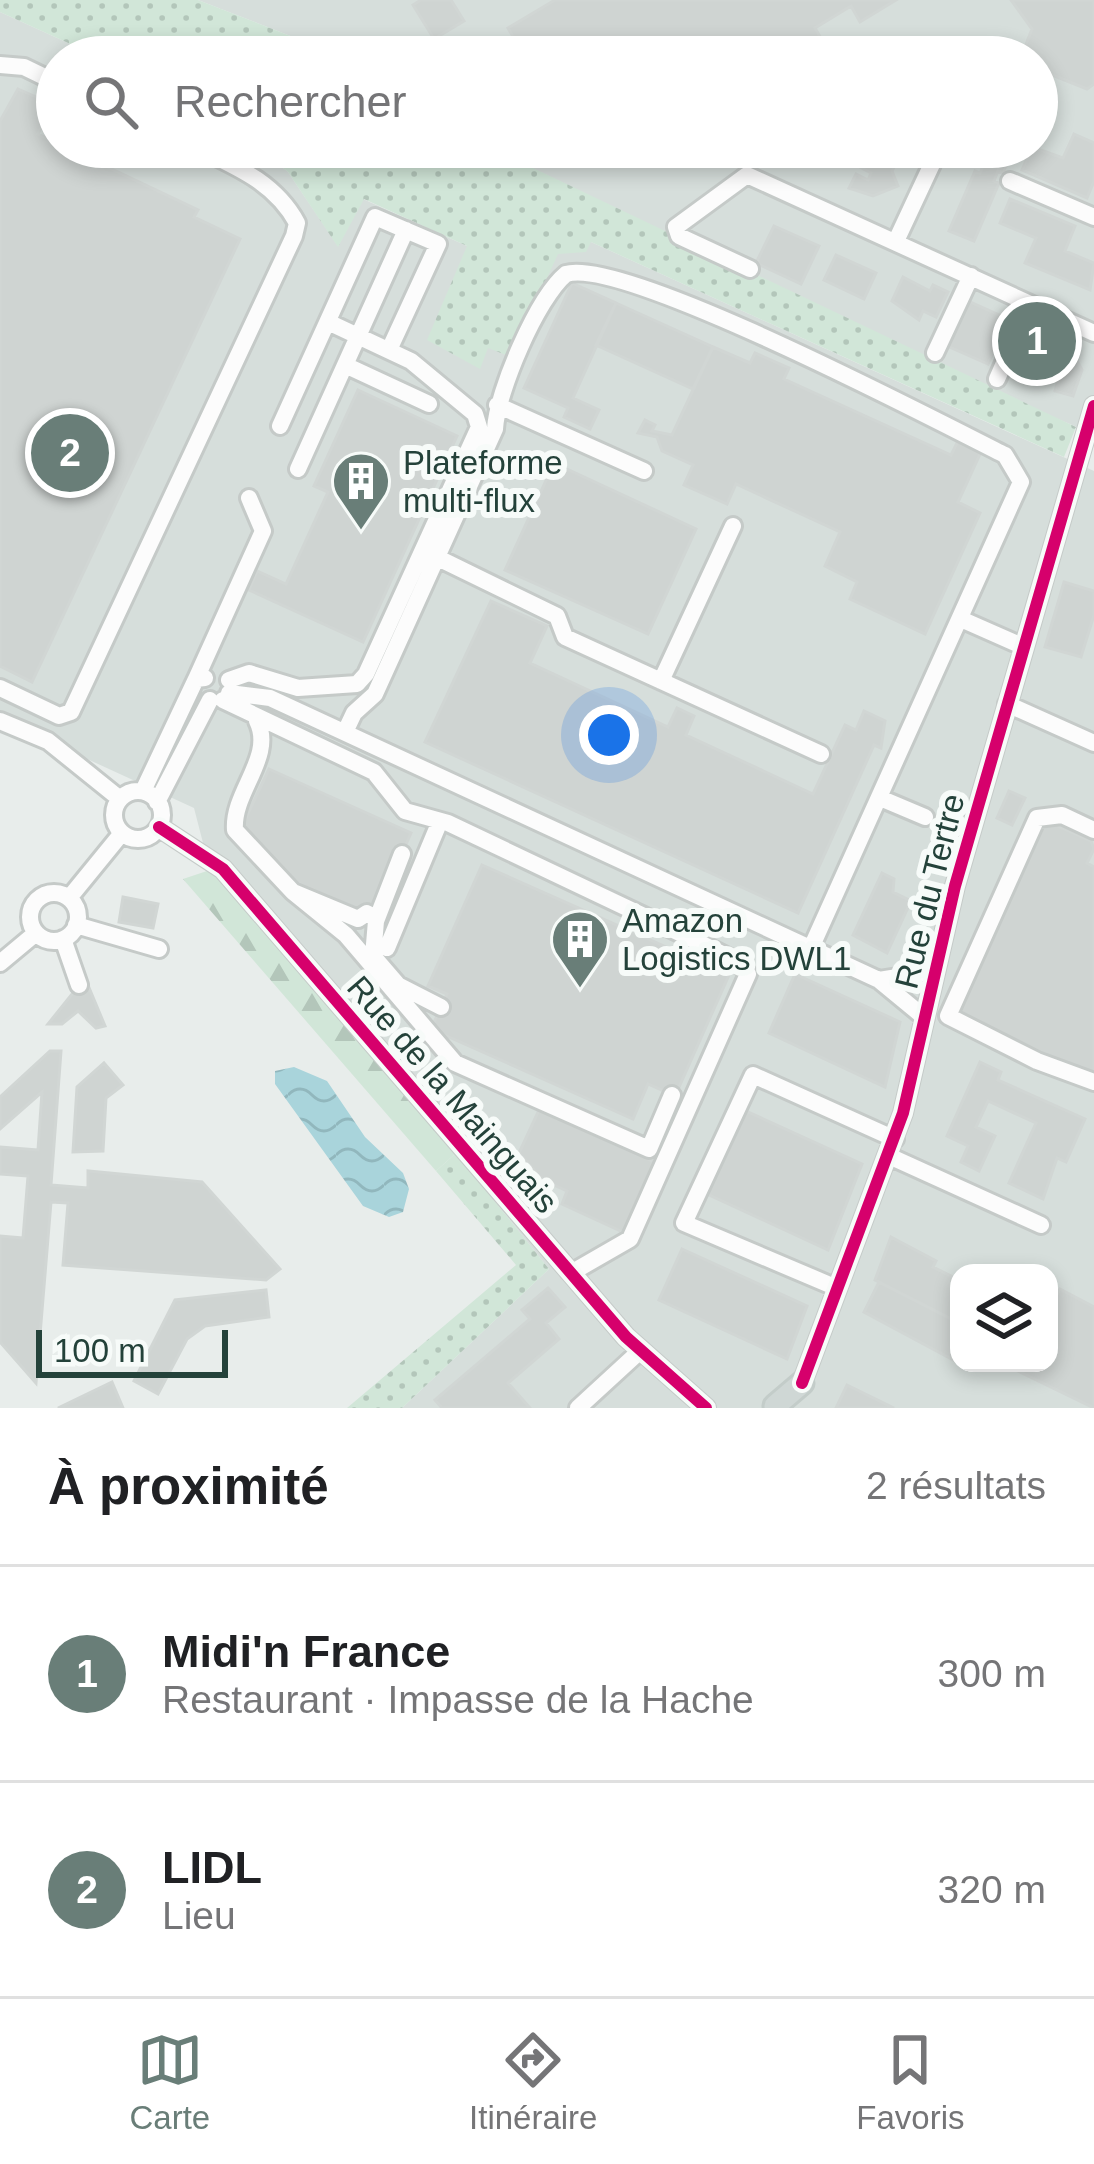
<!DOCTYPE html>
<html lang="fr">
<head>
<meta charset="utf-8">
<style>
	:root { --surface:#fff; --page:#f2f2f2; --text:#202124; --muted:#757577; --line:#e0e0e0; --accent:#697e78 }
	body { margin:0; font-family:Arial,sans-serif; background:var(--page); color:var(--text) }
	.controls { position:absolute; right:36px; bottom:36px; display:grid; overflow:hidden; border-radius:24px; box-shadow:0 6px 18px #0003 }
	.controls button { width:108px; height:108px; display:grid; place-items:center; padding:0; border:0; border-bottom:3px solid var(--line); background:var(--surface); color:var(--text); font:60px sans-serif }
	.scale { position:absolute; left:36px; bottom:30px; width:192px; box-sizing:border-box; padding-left:12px; border:6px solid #24423a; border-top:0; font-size:33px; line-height:42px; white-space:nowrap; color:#24423a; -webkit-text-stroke:9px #f7fbf9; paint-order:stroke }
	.you { position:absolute; left:609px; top:735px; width:42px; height:42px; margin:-30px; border:9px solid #fff; border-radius:50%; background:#1a73e8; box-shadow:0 0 0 18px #1a73e833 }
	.badge { display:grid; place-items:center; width:78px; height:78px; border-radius:50%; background:var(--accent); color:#fff; font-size:39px; font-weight:700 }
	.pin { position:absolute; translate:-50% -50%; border:6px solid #fff; box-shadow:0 3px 12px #0006 }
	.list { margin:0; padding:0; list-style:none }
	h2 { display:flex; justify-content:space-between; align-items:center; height:156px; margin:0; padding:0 48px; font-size:51px }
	h2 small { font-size:39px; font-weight:400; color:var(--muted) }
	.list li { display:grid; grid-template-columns:78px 1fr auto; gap:36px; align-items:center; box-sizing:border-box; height:216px; padding:0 48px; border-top:3px solid var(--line) }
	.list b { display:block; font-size:45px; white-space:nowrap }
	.list p { margin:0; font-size:39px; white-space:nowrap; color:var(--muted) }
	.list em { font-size:39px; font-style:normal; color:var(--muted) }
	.icon { flex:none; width:66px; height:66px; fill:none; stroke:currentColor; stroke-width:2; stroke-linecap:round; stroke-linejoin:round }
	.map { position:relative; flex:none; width:1094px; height:1408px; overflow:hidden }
	.search { position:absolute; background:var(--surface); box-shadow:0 6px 18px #0003; left:36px; right:36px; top:36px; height:132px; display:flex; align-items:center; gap:30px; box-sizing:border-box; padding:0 42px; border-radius:66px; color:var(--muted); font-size:45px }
	.sheet { height:588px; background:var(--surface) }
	nav { display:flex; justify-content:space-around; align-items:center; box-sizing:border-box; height:168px; border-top:3px solid var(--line); background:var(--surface); font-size:33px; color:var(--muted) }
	nav a { display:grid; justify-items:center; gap:6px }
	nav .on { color:var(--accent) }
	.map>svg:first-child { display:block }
</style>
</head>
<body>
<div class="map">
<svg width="1094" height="1408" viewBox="0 0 1094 1408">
	<defs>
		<pattern id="grass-dots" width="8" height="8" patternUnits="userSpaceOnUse" patternTransform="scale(3)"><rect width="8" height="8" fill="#d1e6d8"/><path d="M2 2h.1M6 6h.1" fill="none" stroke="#b3c6ba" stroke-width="1.8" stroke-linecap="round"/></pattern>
		<pattern id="forest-firs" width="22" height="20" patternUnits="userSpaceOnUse" patternTransform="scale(3)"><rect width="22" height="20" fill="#d1e6d8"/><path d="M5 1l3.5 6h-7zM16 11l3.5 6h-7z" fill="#b3c6ba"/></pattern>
		<pattern id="water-waves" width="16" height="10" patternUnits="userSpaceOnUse" patternTransform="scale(3)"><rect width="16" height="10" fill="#a9d4db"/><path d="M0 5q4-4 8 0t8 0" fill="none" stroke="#91b7bd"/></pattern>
	</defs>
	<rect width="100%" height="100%" fill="#e8edeb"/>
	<path fill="#d6dedb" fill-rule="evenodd" d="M198 0H1094V434L1002 396 489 147H1037V57H316L311 44Z
		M0 12 99 57H57V147H258L288 172 338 246 363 199 467 246 591 242 1094 471V1408H402L549 1269 389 1069 210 870 194 808 0 719ZM959 1273H1049V1363H959Z"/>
	<path fill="url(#grass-dots)" d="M0 0H198L311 44 316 57H99L0 12Z
		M258 147H489L1076 427 1064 457 591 242 586 252 558 254 511 357 488 348 480 369 427 340 467 246 364 199 338 247 288 172Z
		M456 1153 549 1269 402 1408H347L516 1265 436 1171Z"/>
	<path fill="url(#forest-firs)" d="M210 870 389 1069 456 1153 436 1171 183 879Z"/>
	<path fill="url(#water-waves)" d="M294 1067 327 1081 365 1137 403 1173 409 1189 403 1212 389 1217 363 1206 275 1084V1071Z"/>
	<path fill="#cfd4d2" stroke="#d1d6d4" stroke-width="3" d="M421 0H451L464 21 434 39 413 5Z
		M555 0H896L860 22 851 6 815 28 832 57H525L508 28Z
		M1011 0H1094V84L1087 89 1037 69V57H1021L1032 29Z
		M18 89 52 104 38 134 198 210 194 217 240 239 32 682 0 666V121Z
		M1074 134 1094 143V181L1087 198 1022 170 1032 147 1063 158Z
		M822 147H869L898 160 892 171 898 186 873 196 849 188 856 174 868 180 871 173Z
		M985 147H1014L1003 173 998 171 994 181 999 183 974 241 949 231 975 171 980 173 983 166 978 164Z
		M1010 199 1075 226 1065 251 1094 263 1090 290 1025 263 1036 238 1000 223Z
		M774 226 819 246 801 284 756 263Z
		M836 255 876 273 864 299 824 280Z
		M903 277 930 291 933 285 948 292 936 317 923 311 919 320 892 301Z
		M572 283 616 303 573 398 599 410 590 429 564 417 568 408 524 388Z
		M966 300 1008 319 988 364 945 345Z
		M616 303 713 347 693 389 596 345Z
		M1027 331 1051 342 1040 369 1015 356Z
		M713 347 750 363 755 353 789 368 784 379 951 455 958 441 981 452 958 502 980 513 925 634 850 599 857 582 825 566 840 532 736 484 727 504 684 485 693 465 662 451 657 437 638 433 645 420 655 425 652 431 672 435Z
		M1066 353 1074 355 1082 370 1073 396 1055 391Z
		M358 390 457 436 363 642 249 590 257 571 286 584 328 492 314 486Z
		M554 463 696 529 648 634 505 570Z
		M1064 582 1094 591V615L1081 657 1045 647Z
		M491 601 547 626 530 663 668 727 677 708 694 716 686 735 813 794 845 725 856 730 864 711 885 721 881 748 874 745 798 913 425 742Z
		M269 769 411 833 374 916 288 879 242 826Z
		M1009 791 1025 798 1012 825 997 818Z
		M1051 823 1091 841 1094 849 1087 863 1094 867V1077L957 1015 1042 825Z
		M482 865 729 975 675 1096 648 1084 633 1119 431 1029 447 994 428 986Z
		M882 873 894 879 893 892 911 901 887 953 853 935Z
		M123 897 158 904 153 928 119 922Z
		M795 974 900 1022 885 1087 769 1033Z
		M85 978 105 1026 96 1028 78 1011 62 1024H48Z
		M50 1051H61L51 1185 88 1188V1171L202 1182 280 1269 266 1280 63 1265 68 1203 51 1202 36 1383 0 1342V1236L23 1238 28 1176 0 1174V1147L38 1150 42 1092 0 1129V1097Z
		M980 1062 1001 1072 998 1080 1085 1119 1066 1162 1057 1158 1043 1199 1009 1183 1036 1123 988 1101 976 1127 995 1136 979 1171 961 1162 968 1146 947 1136Z
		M104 1063 123 1085 106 1098 103 1151 73 1152 77 1087Z
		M539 1110 656 1163 625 1233 562 1204 567 1191 543 1180 519 1153Z
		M746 1111 862 1164 828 1250 707 1194Z
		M891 1237 936 1261 933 1267 959 1280V1323L875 1280Z
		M682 1249 807 1306 787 1359 659 1300Z
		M879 1282 959 1323V1363L864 1312Z
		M548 1288 565 1307 546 1323 559 1339 508 1383 530 1408H442L435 1400 530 1319 522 1310Z
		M1060 1289 1094 1307V1408L1016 1370 1020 1363H1049V1309Z
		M266 1290 269 1317 205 1326 187 1339 158 1394 134 1381 175 1300Z
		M112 1382 123 1408H58Z
		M847 1385 894 1408H836Z"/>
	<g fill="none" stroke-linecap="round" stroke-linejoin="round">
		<g stroke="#c5cac8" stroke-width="22">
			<path id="minor" d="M0 65 24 67 57 83
				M1010 181 1094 217
				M896 241 940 147
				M750 269 679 236 676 227 747 175 1094 333
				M935 353 971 276
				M345 365 429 404
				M997 379 1030 304
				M497 405 644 471
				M280 426 375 217 438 244 389 350
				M298 469 406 230
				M438 558 557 616 565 637 821 754
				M963 620 1024 647
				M196 679 263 531 249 498
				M229 680 249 673 298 688 357 684 366 674 479 427 475 414 411 361 328 322
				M661 681 733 526
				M0 688 59 716 71 712 294 236 297 223C275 182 235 166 195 147
				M229 693 270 698 879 980
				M223 700 374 772 405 811 448 823 686 936 738 962 748 974 630 1239 571 1273
				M1007 704 1094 743
				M0 721 48 741 120 799
				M257 721C275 757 232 792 235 830L293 892 358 919 367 913
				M345 732 354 713 375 694 495 429C497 392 537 298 566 274 623 256 937 421 1005 455L1021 482 811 948
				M143 791 196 679 205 678
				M114 815a24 24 0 1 1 48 0a24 24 0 1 1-48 0Z
				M880 798 925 817
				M157 802 210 700
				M159 827 223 869 626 1337 706 1408
				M1094 830 1062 815 1037 818 948 1016 1037 1061 1094 1082
				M402 854 376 921 373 956 398 985 441 1007
				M293 892 346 935 455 1063 649 1149 672 1095
				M30 917a24 24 0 1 1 48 0a24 24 0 1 1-48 0Z
				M69 898 122 833
				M76 925 159 949
				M63 939 79 985
				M387 948 440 821
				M0 963 36 933
				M925 1018 879 980 935 971
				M889 1156 1041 1225
				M837 1288 684 1223 753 1075 895 1139
				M802 1383 903 1113 955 886 1094 406
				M578 1408 640 1351"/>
		</g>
		<g stroke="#c3ccc9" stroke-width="27">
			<path id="major" d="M775 1406 802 1383"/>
		</g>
		<use href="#minor" stroke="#fcfcfc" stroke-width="16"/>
		<use href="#major" stroke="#cfd7d5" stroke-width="21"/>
		<g stroke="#f7fbf9" stroke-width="20">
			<path id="cycleway" d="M159 827 223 869 626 1337 706 1408
				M802 1383 903 1113 955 886 1094 406"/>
		</g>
		<use href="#cycleway" stroke="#d6006c" stroke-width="12"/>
	</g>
	<defs>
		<g id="building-pin" transform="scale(3)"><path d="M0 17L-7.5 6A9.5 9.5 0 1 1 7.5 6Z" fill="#697e78" stroke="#f7fbf9"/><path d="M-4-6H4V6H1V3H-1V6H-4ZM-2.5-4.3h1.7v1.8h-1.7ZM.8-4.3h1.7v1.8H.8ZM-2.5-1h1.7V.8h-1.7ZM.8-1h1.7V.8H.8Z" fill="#fff"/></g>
	</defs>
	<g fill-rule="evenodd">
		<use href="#building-pin" x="361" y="481"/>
		<use href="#building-pin" x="580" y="939"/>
	</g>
	<g text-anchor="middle" stroke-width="12" stroke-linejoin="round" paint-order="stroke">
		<g font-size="33" fill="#24423a" stroke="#f7fbf9" text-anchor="start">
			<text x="403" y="474">Plateforme<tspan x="403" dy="38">multi-flux</tspan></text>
			<text x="622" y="932">Amazon<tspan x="622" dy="38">Logistics DWL1</tspan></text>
		</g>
		<g font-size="33" fill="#24423a" stroke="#f7fbf9">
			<text transform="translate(929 891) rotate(-76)" y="12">Rue du Tertre</text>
			<text transform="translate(453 1094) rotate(49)" y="12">Rue de la Mainguais</text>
		</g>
	</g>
</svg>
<div class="controls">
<button><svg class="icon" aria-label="layers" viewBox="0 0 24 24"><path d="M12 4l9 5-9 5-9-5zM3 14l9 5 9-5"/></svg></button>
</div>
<div class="scale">100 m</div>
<div class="you"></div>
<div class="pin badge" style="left:1037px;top:341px">1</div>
<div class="pin badge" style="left:70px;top:453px">2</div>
<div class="search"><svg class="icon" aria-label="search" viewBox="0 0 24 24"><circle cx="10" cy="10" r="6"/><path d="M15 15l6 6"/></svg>Rechercher</div>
</div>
<section class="sheet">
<h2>À proximité<small>2 résultats</small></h2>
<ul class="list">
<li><span class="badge">1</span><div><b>Midi'n France</b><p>Restaurant · Impasse de la Hache</p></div><em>300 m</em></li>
<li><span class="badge">2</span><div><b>LIDL</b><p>Lieu</p></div><em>320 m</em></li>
</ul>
</section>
<nav>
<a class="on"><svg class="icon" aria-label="map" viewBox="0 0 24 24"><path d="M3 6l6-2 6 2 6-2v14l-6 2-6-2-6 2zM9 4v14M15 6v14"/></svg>Carte</a>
<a><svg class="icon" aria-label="directions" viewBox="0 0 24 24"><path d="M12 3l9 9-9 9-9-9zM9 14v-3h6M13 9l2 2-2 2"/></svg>Itinéraire</a>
<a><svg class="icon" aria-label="saved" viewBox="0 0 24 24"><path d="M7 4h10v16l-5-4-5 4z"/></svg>Favoris</a>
</nav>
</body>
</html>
